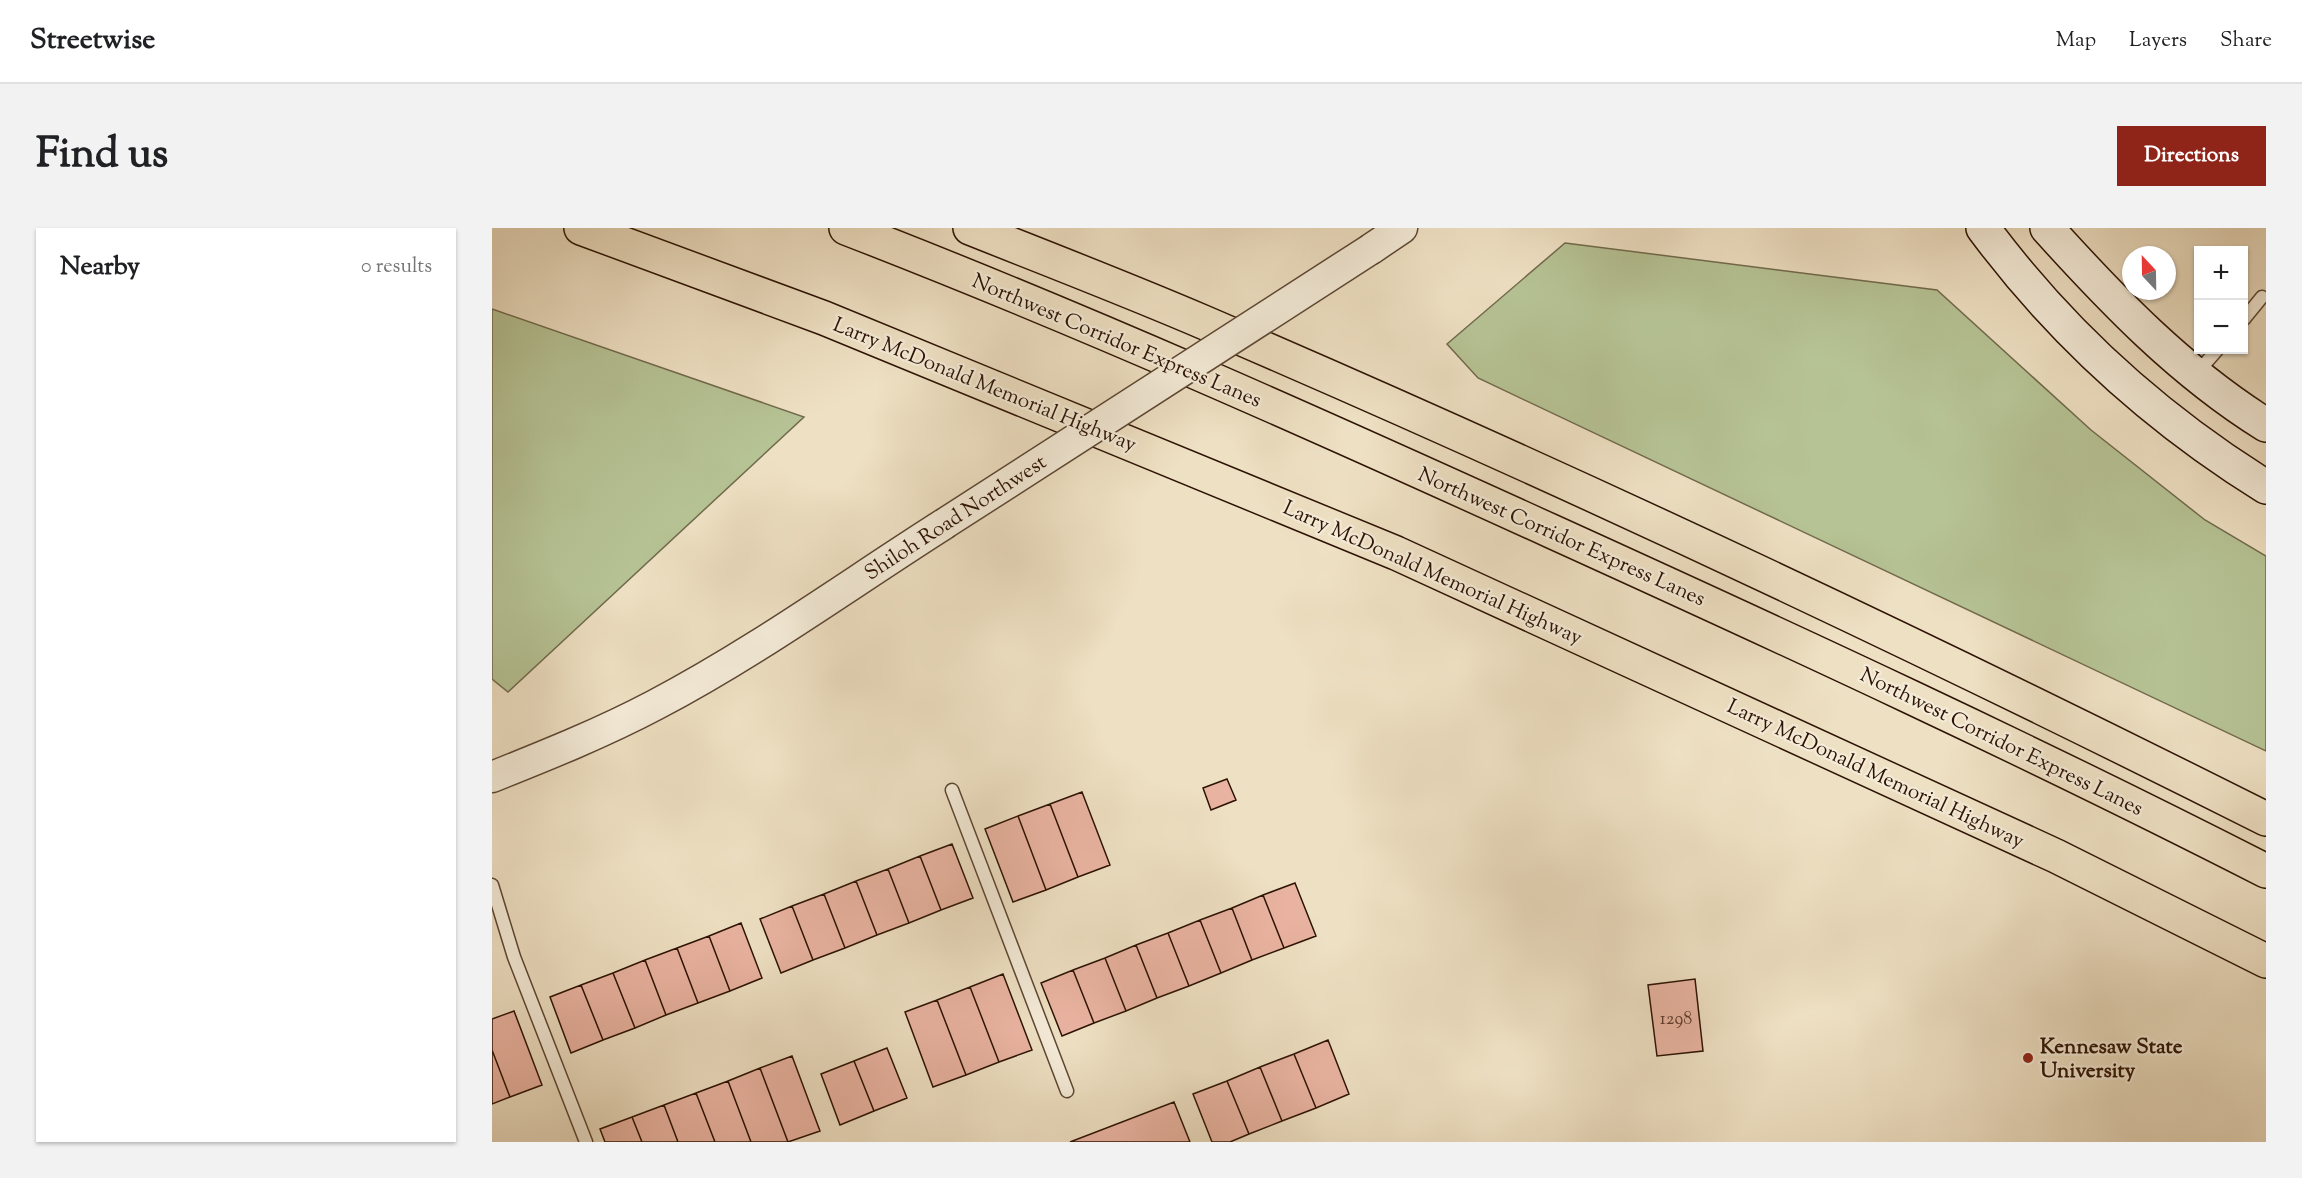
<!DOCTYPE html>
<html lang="en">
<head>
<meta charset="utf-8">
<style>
	:root { --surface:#fff; --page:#f2f2f2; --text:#202124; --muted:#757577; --line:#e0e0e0; --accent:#8f2418 }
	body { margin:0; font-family:"Sorts Mill Goudy",serif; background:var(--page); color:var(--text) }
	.controls { position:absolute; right:18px; top:18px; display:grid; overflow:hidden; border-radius:0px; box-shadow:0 2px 4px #0004 }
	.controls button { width:54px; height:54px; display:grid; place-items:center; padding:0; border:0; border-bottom:2px solid var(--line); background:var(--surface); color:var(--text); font:30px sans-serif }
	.compass { position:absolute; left:1630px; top:18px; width:54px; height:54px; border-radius:50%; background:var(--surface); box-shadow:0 2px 4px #0004; rotate:338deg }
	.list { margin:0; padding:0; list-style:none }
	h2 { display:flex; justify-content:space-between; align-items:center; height:78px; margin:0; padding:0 24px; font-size:26px }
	h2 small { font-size:20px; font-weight:400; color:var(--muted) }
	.map { position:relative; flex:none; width:1774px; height:914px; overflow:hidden; border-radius:0px }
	header { display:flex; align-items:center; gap:36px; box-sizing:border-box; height:84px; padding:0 30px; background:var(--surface); border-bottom:2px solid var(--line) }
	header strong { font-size:28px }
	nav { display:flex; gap:33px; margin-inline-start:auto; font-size:21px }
	.intro { display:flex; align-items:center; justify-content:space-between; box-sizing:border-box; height:144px; padding:0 36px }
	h1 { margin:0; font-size:42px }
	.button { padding:15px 27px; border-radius:0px; background:var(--accent); color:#fff; font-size:21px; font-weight:700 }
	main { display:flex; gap:36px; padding:0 36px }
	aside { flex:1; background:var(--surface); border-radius:0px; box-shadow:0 2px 4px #0004 }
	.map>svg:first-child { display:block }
</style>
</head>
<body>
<header>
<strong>Streetwise</strong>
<nav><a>Map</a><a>Layers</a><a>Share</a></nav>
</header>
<div class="intro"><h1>Find us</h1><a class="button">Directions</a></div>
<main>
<aside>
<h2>Nearby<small>0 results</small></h2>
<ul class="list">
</ul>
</aside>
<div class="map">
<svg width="1774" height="914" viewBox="0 0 1774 914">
	<rect width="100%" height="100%" fill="#eee0c3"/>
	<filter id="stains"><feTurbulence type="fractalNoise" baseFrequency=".00333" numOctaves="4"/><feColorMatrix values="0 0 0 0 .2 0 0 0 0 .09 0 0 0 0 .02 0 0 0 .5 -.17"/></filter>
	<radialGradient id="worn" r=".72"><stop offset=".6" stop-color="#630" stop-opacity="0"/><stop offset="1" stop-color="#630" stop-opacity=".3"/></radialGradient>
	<path fill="#b6c395" stroke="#716a4c" stroke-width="1.5" d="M1073 15 1445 62 1599 202 1713 292 1774 328V523L986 150 955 116Z
		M0 81 312 189 16 464 0 451Z"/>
	<path fill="#e9b3a1" stroke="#2c1203" stroke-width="1.5" d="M735 551 744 572 719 582 711 560Z
		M590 564 618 637 586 649 558 576Z
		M558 576 586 649 554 662 526 588Z
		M526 588 554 662 521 674 493 601Z
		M460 616 481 670 449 682 428 628Z
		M428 628 449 682 417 695 396 641Z
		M396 641 417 695 385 707 364 653Z
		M364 653 385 707 353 720 332 666Z
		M803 655 824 708 792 720 771 667Z
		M332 666 353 720 321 732 300 678Z
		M771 667 792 720 760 732 740 680Z
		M300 678 321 732 289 745 268 691Z
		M740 680 760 732 729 745 708 692Z
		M708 692 729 745 697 758 676 705Z
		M249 695 270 750 238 763 217 708Z
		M676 705 697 758 665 770 644 717Z
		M217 708 238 763 206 775 185 720Z
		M644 717 665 770 634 783 613 730Z
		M185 720 206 775 174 787 153 732Z
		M613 730 634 783 602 795 581 742Z
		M153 732 174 787 143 800 121 745Z
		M581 742 602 795 570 808 549 755Z
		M121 745 143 800 111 812 89 757Z
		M511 746 540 822 507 834 478 759Z
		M1203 751 1211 823 1165 828 1156 757Z
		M89 757 111 812 79 825 58 769Z
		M478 759 507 834 474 847 445 772Z
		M445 772 474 847 441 859 413 784Z
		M22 783 50 857 18 869 0 822V791Z
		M836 812 857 866 824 880 802 826Z
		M395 820 415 870 382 883 362 833Z
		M0 822 18 869 0 876Z
		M802 826 824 880 790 893 768 839Z
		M300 828 328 903 296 914 268 840Z
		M362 833 382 883 348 897 329 846Z
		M768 839 790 893 757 906 735 853Z
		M268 840 296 914H259L236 853Z
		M236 853 259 914H223L204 865Z
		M735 853 757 906 738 914H720L701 866Z
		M204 865 223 914H186L172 877Z
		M682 874 698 914H578Z
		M172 877 186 914H150L140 889Z
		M140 889 150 914H113L108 901Z"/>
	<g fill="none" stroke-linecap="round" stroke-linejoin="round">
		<g stroke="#5c4633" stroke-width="15">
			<path id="service" d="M1752 91 1770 69
				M1704 146 1725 122
				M460 562 575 863
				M0 657 22 729 94 914"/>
		</g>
		<g stroke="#5c4633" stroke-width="33">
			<path id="tertiary" d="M879 21 910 0
				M0 549C55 527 110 505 163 477 264 424 356 357 452 296"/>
		</g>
		<g stroke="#2c1203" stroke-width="36">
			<path id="secondary" d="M1491 0C1569 105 1663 190 1774 259
				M1555 0C1621 73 1689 144 1774 197"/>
		</g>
		<g stroke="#2c1203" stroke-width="36">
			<path id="motorway" d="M89 0 332 90 904 325 1564 628 1774 733
				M354 0C592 92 826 197 1059 303 1299 412 1539 523 1774 643
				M478 0C556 31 634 61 711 94 1070 248 1424 415 1774 591"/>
		</g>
		<use href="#service" stroke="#f4ebd8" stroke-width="12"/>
		<use href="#tertiary" stroke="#f4ebd8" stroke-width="30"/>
		<use href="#secondary" stroke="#f4ebd8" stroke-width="33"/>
		<use href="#motorway" stroke="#eee0c3" stroke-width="33"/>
		<g stroke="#5c4633" stroke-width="33" stroke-linecap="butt">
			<path id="tertiary-bridge" d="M452 296 879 21"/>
		</g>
		<use href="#tertiary-bridge" stroke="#f4ebd8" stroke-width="30"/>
	</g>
	<circle fill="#8f2418" stroke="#f4ebd8" stroke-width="2" cx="1536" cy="830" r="6"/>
	<g text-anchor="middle" stroke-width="4.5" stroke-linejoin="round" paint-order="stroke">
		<g font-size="18" fill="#5b3a2a">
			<text x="1184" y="796">1298</text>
		</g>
		<g font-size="21" fill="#2c1203" stroke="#f4ebd8">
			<text transform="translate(625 112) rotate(23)" y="7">Northwest Corridor Express Lanes</text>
			<text transform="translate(493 156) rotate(22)" y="7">Larry McDonald Memorial Highway</text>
			<text transform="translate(463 289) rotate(-33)" y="7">Shiloh Road Northwest</text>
			<text transform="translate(1070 308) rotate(24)" y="7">Northwest Corridor Express Lanes</text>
			<text transform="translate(941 344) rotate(24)" y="7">Larry McDonald Memorial Highway</text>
			<text transform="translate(1510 513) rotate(26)" y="7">Northwest Corridor Express Lanes</text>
			<text transform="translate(1384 545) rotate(25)" y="7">Larry McDonald Memorial Highway</text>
		</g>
		<g font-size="21" font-weight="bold" fill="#2c1203" stroke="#f4ebd8" text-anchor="start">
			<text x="1548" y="825">Kennesaw State<tspan x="1548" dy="24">University</tspan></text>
		</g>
	</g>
	<rect width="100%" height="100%" filter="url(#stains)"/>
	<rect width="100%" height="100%" fill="url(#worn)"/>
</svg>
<div class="controls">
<button>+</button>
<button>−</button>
</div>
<svg class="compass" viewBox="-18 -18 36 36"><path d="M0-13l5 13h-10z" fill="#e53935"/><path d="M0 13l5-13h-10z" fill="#757577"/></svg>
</div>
</main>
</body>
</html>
